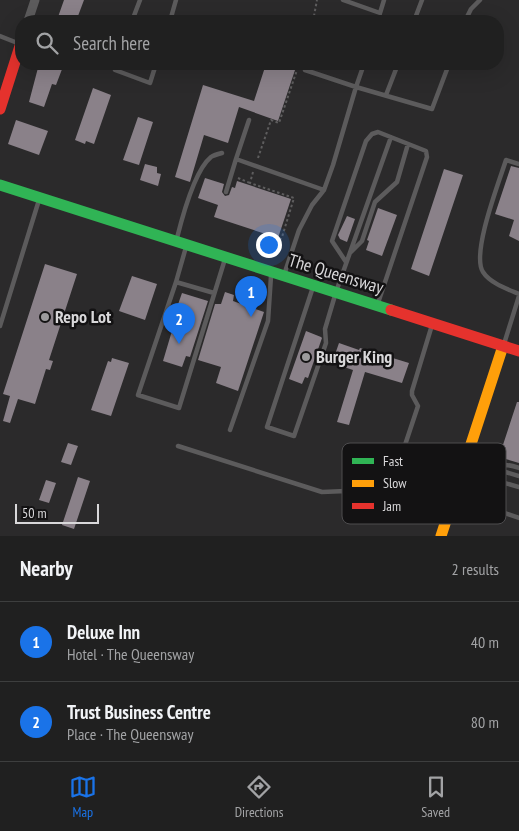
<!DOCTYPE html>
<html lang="en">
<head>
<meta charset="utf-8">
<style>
	:root { --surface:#202020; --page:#2d2d2d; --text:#f1f3f6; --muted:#a2a3a5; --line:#3d3e3e; --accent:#1a73e8 }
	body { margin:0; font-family:"PT Sans Narrow",sans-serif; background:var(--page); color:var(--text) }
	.scale { position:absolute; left:15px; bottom:12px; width:84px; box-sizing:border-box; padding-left:5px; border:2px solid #d9d8da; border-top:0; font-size:14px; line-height:18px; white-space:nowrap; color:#d9d8da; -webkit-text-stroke:4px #131213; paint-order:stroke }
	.you { position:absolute; left:268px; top:244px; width:18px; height:18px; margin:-12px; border:4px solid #fff; border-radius:50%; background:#1a73e8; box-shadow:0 0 0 8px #1a73e833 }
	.badge { display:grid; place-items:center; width:32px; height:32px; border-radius:50%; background:var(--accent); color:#fff; font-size:16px; font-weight:700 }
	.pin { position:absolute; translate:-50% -41px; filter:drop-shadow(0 1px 2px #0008) }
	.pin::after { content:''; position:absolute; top:26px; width:18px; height:15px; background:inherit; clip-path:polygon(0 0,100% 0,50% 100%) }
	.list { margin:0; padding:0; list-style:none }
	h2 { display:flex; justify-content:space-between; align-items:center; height:65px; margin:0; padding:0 20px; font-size:21px }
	h2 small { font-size:16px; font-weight:400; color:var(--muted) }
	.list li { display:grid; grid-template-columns:32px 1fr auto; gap:15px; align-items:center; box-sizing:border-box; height:80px; padding:0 20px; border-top:1px solid var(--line) }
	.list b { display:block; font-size:19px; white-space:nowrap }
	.list p { margin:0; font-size:16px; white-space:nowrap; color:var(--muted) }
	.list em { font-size:16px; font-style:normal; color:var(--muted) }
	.icon { flex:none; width:28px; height:28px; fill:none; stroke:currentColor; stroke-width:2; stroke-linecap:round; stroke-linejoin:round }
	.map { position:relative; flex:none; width:519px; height:536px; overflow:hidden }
	.search { position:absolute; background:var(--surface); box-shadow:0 5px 20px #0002; left:15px; right:15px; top:15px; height:55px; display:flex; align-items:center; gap:12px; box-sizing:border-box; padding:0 18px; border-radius:20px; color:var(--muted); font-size:19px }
	.sheet { height:225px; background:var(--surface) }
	nav { display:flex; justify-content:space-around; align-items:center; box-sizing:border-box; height:70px; border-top:1px solid var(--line); background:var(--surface); font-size:14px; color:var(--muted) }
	nav a { display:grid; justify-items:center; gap:2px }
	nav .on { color:var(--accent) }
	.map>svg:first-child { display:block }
</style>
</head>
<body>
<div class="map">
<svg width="519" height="536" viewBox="0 0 519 536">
	<rect width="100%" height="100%" fill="#2b2a2b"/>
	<path fill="#8a8189" d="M64 0H84L78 16 74 15 72 21 58 17Z
		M39 64H64L56 85 52 84 44 107 29 102Z
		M266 64H297L278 121 239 107 228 143 204 135 190 182 175 177 203 85 254 101Z
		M93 88 111 95 94 144 86 141 85 144 75 140Z
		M138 117 153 122 139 165 123 160Z
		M16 120 48 131 39 155 8 144Z
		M145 164 157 167V173L161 174 158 186 140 180Z
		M511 166 519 168V241L509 236 514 220 495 214Z
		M444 169 463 175 429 276 411 269Z
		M205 178 224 184 222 192 225 196 229 195 232 187 235 188 237 181 291 199 278 238 214 217 218 205 198 198Z
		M378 208 397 215 382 256 366 250 369 241 367 240Z
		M347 216 355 219 347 242 340 239 338 235Z
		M45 264 77 274 49 360 53 361 50 370 46 369 35 404 18 399 10 423 3 421 10 396 3 394Z
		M132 276 157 284 145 320 119 311Z
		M225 292 234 295 233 301 264 312 238 391 216 383 221 367 198 360 215 304H221Z
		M182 293 208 301 190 357 186 356 182 367 163 361 177 314 175 313Z
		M306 331 321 337 322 338 308 378 305 377 302 384 289 379Z
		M339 343 359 350 360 348 409 363 402 383 365 372 349 425 337 422 353 370 332 363Z
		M112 358 129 363 111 416 91 410 108 361 111 362Z
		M517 402H519V463L499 457Z
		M68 443 78 446 71 465 61 462Z
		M78 477 90 481 74 529 62 525Z
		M46 480 56 483 49 503 39 500Z"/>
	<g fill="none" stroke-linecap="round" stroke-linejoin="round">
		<path stroke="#5e5d5e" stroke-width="2" stroke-dasharray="2.5 2.5" stroke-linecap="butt" d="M313 21 317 0
			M258 158 271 120 279 123 297 70
			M253 172 250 183 294 198 282 237 274 248
			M238 178 250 183"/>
		<path stroke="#5c5b5c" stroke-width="4.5" d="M343 0 380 13 384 0
			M132 21 140 0
			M170 21 176 0
			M378 21 380 13
			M414 21 422 0
			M465 21 471 9 480 0
			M0 36 20 44
			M117 64 115 70 150 83 156 64
			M364 64 356 87 432 109 449 64
			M386 95 398 64
			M236 159 249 120
			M519 164 506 160C499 182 471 254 483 272 490 283 507 289 519 294
			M226 192 236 159 324 190
			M177 238C182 218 195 170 211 157 214 155 218 154 222 153
			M351 252 362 241 375 202 397 182 408 144
			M346 262 332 241 366 141 372 134 378 132 426 151 427 157 378 303
			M285 272 299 230 312 205 324 190 333 165 356 87 305 70
			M176 282 186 247
			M313 287 267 427 294 436 326 343 325 329 336 292 391 137
			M214 293 176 282 138 395 179 408 225 259
			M432 325 412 391V395L418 406 398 466 456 486
			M0 326 39 200
			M504 344 519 296
			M230 430 268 321 271 276
			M178 446 322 492 346 491 444 522
			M491 472 502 471 519 476
			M488 477 501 482
			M456 496 519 518
			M478 504C487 480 487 456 519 468
			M490 508 501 482 519 487"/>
		<path stroke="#5c5b5c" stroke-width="9" d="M28 21 35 0"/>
		<path stroke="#30b455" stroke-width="11" d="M0 185 391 310"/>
		<path stroke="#ff9f0a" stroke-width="11" d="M441 536 503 346"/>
		<path stroke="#e5322d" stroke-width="11" d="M0 109 21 43
			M391 310 519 351"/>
	</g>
	<g fill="#9c9b9d" stroke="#131213" stroke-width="2">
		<circle cx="45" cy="317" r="5"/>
		<circle cx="306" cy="357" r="5"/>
	</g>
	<g text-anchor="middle" stroke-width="5" stroke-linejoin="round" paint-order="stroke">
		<g font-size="18" fill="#d9d8da" stroke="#131213">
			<text transform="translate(336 274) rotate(17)" y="6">The Queensway</text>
		</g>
		<g font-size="18" font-weight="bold" fill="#d9d8da" stroke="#131213" text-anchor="start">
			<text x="55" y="323">Repo Lot</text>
			<text x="316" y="363">Burger King</text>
		</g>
	</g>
	<rect x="342" y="443" width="164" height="81" rx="8" fill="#131213" stroke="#4e4d4f" stroke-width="1"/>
	<rect x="352" y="458" width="22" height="6" fill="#30b455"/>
	<rect x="352" y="480" width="22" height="7" fill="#ff9f0a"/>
	<rect x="352" y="503" width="22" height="6" fill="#e5322d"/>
	<g font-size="14" fill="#d9d8da">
		<text x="383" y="466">Fast</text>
		<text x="383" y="488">Slow</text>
		<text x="383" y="511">Jam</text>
	</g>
</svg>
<div class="scale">50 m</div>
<div class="you"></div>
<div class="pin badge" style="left:251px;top:317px">1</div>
<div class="pin badge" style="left:179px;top:344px">2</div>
<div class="search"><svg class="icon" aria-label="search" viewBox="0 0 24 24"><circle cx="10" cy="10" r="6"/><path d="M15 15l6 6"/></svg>Search here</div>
</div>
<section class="sheet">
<h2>Nearby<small>2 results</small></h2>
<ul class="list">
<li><span class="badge">1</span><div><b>Deluxe Inn</b><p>Hotel · The Queensway</p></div><em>40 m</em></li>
<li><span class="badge">2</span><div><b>Trust Business Centre</b><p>Place · The Queensway</p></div><em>80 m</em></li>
</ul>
</section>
<nav>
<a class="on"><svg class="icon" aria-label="map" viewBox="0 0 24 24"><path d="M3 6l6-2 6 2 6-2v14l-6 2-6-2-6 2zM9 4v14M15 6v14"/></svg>Map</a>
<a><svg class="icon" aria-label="directions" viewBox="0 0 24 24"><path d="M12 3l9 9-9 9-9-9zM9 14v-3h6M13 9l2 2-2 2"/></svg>Directions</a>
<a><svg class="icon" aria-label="saved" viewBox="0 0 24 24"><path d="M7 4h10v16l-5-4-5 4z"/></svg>Saved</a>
</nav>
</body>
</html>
